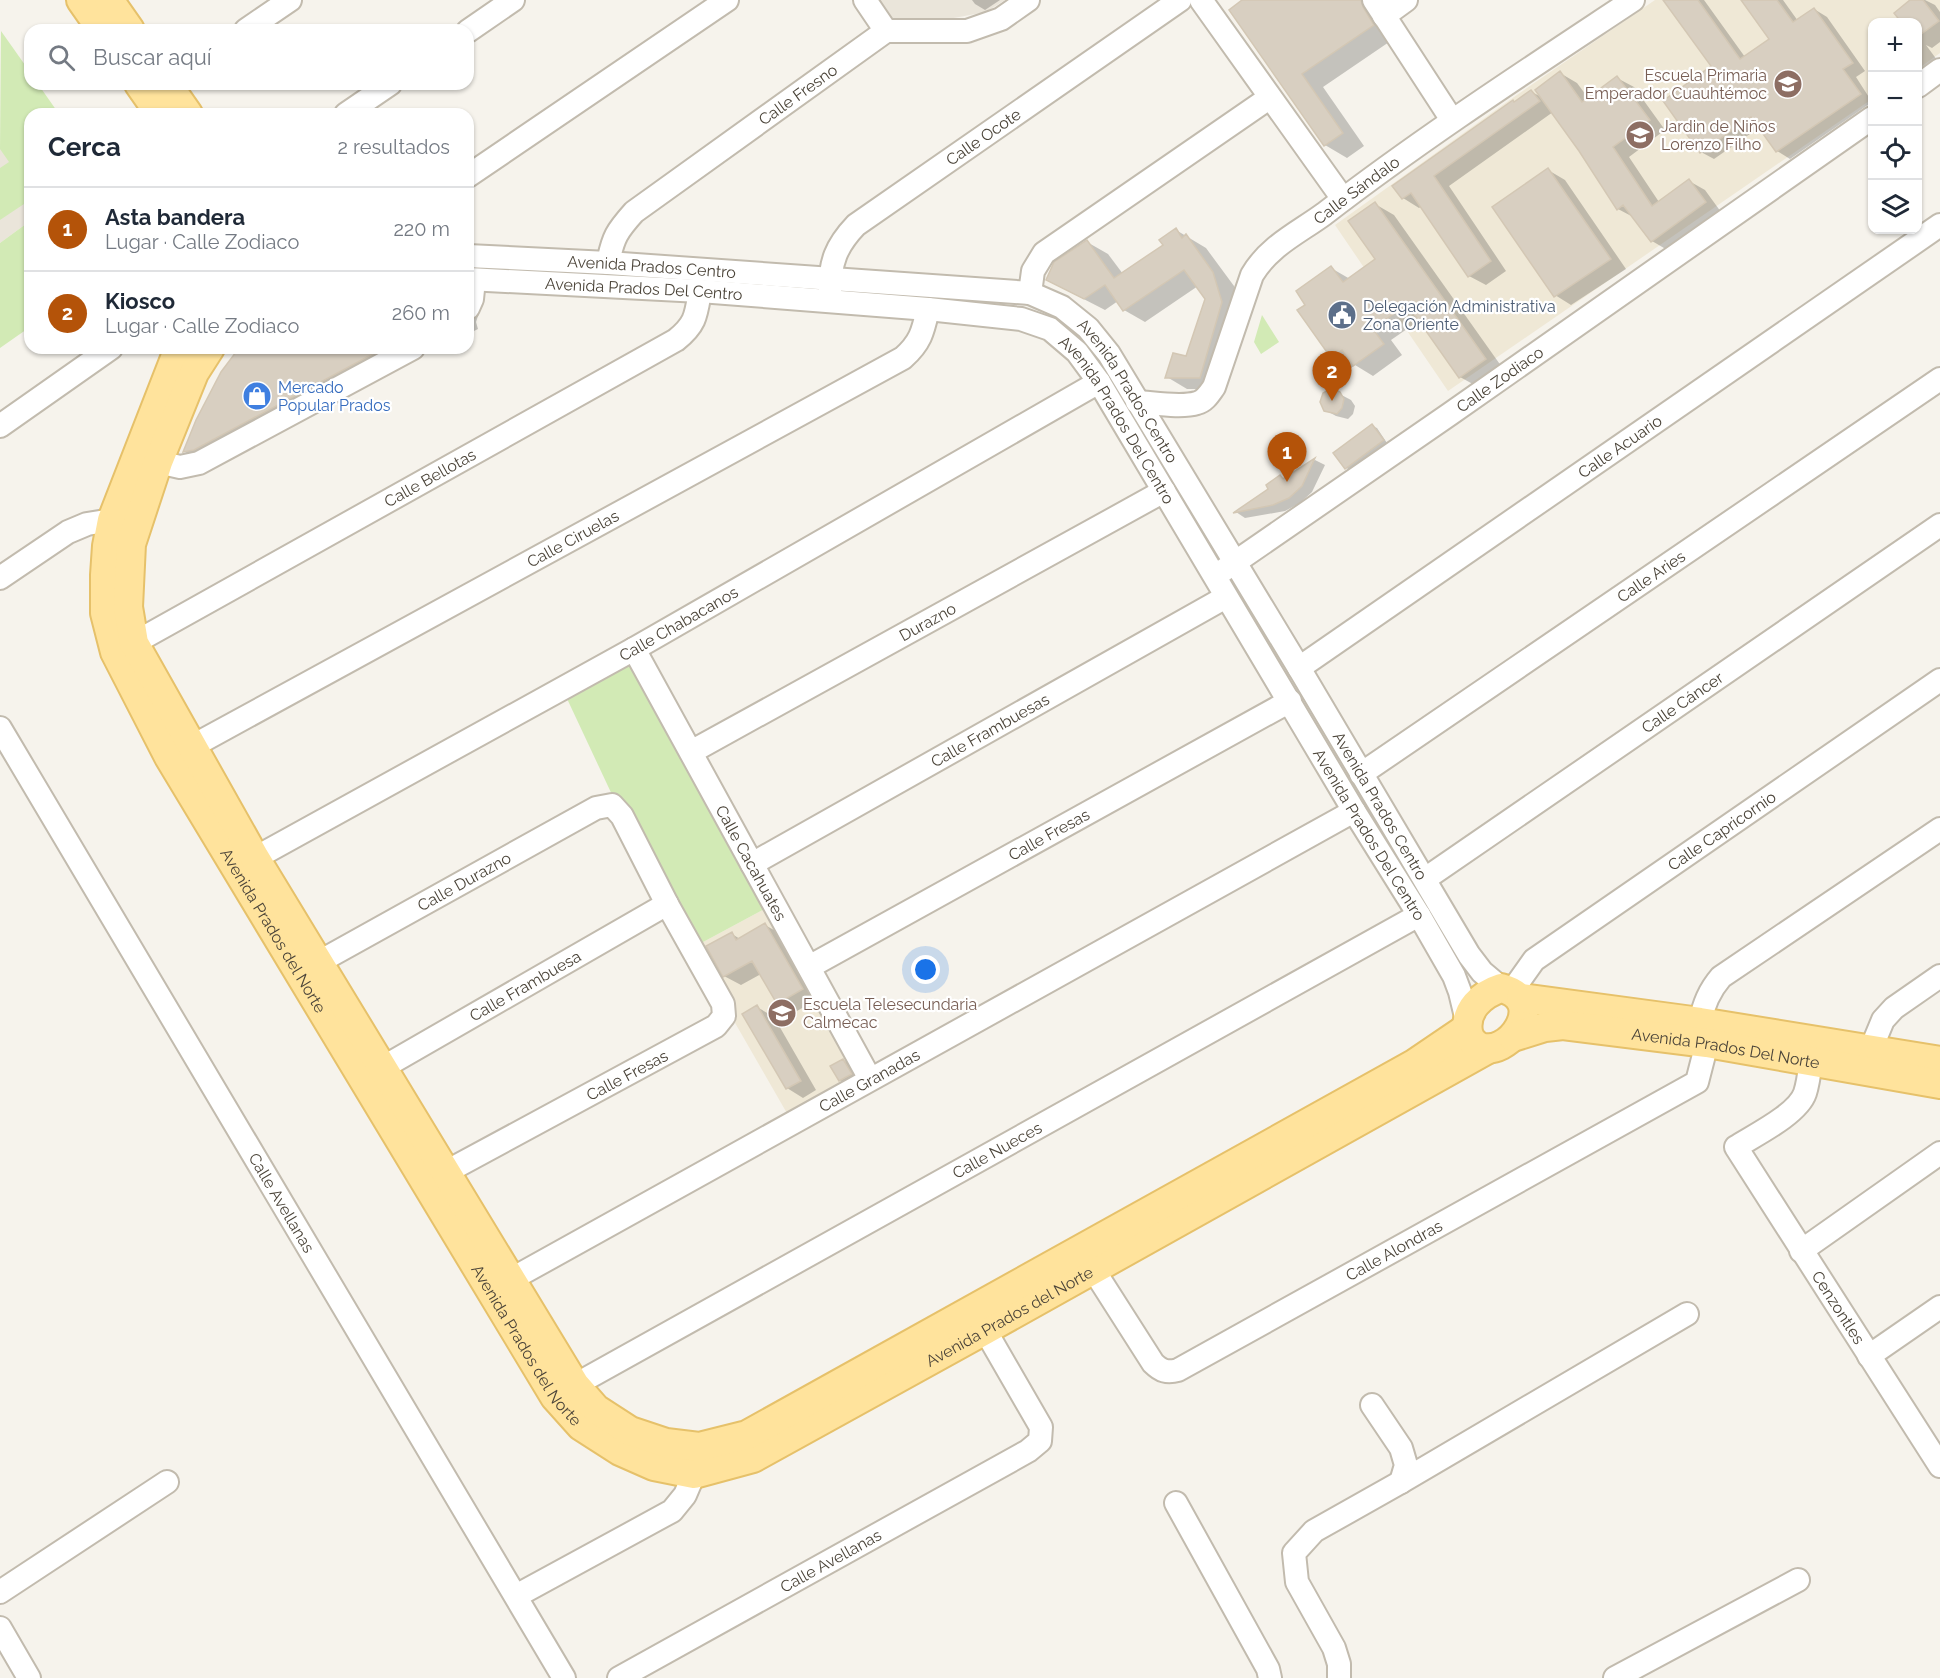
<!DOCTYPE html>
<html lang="es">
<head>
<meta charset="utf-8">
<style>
	:root { --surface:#fff; --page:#f2f2f3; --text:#1f2937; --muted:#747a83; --line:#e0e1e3; --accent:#b45309 }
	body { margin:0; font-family:Raleway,sans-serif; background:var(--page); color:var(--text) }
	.controls { position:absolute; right:18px; top:18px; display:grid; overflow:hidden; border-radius:12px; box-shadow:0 2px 4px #0004 }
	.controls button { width:54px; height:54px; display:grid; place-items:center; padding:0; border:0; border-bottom:2px solid var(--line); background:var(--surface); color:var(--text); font:30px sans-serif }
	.you { position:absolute; left:926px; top:970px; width:21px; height:21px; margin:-15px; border:4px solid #fff; border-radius:50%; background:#1a73e8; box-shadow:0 0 0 9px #1a73e833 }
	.badge { display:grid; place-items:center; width:39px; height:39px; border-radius:50%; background:var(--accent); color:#fff; font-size:20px; font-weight:700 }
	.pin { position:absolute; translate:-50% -50px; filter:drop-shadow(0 2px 3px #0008) }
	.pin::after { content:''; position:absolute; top:32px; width:21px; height:18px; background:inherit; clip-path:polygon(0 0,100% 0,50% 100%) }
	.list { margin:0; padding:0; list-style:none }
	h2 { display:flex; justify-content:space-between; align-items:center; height:78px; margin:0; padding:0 24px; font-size:26px }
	h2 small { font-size:20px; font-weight:400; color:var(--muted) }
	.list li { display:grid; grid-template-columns:39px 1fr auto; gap:18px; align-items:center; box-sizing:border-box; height:84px; padding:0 24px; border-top:2px solid var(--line) }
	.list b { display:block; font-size:22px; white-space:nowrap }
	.list p { margin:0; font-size:20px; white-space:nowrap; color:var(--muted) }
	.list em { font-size:20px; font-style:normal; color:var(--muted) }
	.icon { flex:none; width:33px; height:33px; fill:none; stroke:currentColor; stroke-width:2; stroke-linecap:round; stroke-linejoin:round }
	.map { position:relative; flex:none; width:1940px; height:1678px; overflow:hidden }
	.search { position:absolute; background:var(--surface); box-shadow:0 2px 4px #0004; left:24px; top:24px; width:450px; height:66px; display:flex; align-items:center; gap:15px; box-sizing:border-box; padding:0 21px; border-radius:18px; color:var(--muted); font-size:22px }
	.panel { position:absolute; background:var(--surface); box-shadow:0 2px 4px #0004; left:24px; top:108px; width:450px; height:246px; border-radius:18px }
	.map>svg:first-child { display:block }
</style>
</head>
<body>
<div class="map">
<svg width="1940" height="1678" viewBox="0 0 1940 1678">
	<rect width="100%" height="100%" fill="#f6f3ec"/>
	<path fill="#eae5da" d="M877 0H1005L986 12 943 20 890 18Z
		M0 147 30 193V221L0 243Z"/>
	<path fill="#efe8d6" d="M1655 0H1940V53L1918 69V22H1872V99L1448 391 1335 225 1514 97Z
		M774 904 870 1079 792 1122 692 948Z"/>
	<path fill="#d2eab5" d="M1 31 30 72V84H38L59 114H30V200L0 220V168L9 162 0 149Z
		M30 221V327L0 348V243Z
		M1262 315 1279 342 1261 354 1254 342Z
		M634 649 774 904 692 948 622 816 562 688Z"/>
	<path fill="#0003" d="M972 0H1000L985 10 975 4Z
		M1245 0H1373L1395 38 1323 87 1364 146 1347 158 1325 145Z
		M1675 0H1704L1745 57 1771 39 1743 0H1783L1798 21 1814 9 1827 17 1865 71 1856 77 1872 102 1790 159 1777 151 1760 127 1714 159 1701 152 1713 66Z
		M1913 0H1925L1935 5 1940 12V42L1932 48 1926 45 1940 64 1918 83V22H1903L1896 13Z
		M1560 73 1577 83 1589 99 1617 78 1634 87 1665 130 1629 157 1659 202 1689 181 1705 190 1721 212 1669 251 1652 241 1635 218 1618 209 1553 112 1449 186 1506 271 1486 285 1469 276 1422 206 1419 208 1403 198 1515 103 1532 92 1543 98Z
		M1548 170 1565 180 1626 269 1571 305 1555 295Z
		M1375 204 1394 215 1504 370 1480 388 1460 377 1420 320 1391 340 1402 355 1373 376 1355 365 1351 368 1332 357 1307 305 1331 268 1350 279 1377 260Z
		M1176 230 1206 248 1234 286 1242 315 1220 389H1187L1167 377 1187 358 1206 299 1198 286 1145 322 1124 310 1118 301 1105 310 1068 291 1087 242 1108 254 1123 274 1165 245Z
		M468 302 480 310 476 322 478 329 468 334Z
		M241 348H430L217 462 206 464 185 452Z
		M1332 390 1351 400 1355 406 1353 414 1348 419 1336 416 1325 410Z
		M1372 426 1377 428 1387 443 1351 470 1346 468Z
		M1315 460 1325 465 1312 492 1300 503 1285 511 1245 518 1236 512 1270 490 1281 477 1285 480Z
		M765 925 781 934 819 999 795 1012 778 1003 761 974 741 985 724 976 732 934 740 939Z
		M757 1007 774 1017 816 1090 803 1098 787 1088Z
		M843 1060 860 1070 856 1090 840 1080Z"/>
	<path fill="#d8cfc1" stroke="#d3c7b4" stroke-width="1.5" d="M1242 0H1361L1363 7 1374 25 1302 74 1343 133 1324 146 1229 10Z
		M1663 0H1698L1740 59 1769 39 1741 0H1777L1793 22 1814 8 1853 63 1843 69 1861 94 1776 152 1751 117 1700 153 1663 101 1711 66Z
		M1910 0H1923L1939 21 1917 37V22H1901L1894 13Z
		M1560 71 1582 102 1617 76 1650 120 1613 147 1652 206 1689 179 1706 202 1651 242 1623 205 1617 210 1579 151 1535 90Z
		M1531 90 1540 101 1434 176 1491 261 1468 277 1411 193 1402 199 1392 186 1513 100 1514 102Z
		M1548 168 1611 259 1554 297 1492 207Z
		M1375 202 1486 359 1459 378 1407 304 1373 329 1384 344 1353 366 1342 350 1331 358 1297 310 1305 305 1296 291 1331 266 1343 282 1375 259 1348 221Z
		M1176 228 1182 238 1186 234 1213 272 1222 302 1200 378H1165L1173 353 1186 356 1205 299 1184 270 1123 311 1105 285 1084 299 1046 280 1054 262 1087 240 1114 278 1163 245 1159 240Z
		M239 348H384L194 450 183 452 196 420 221 372Z
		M1332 388 1340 392 1344 399 1342 408 1337 414 1324 411 1320 402 1323 393Z
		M1372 424 1384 440 1345 469 1333 453Z
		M1315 458 1302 486 1289 498 1273 505 1233 513 1268 489 1266 485 1280 475 1283 479Z
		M765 923 803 989 777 1004 752 961 723 977 706 946 732 932 736 940Z
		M757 1005 801 1081 786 1089 742 1014Z
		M843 1059 852 1074 839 1081 830 1066Z"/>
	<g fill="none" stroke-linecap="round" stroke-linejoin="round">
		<g stroke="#c2bbae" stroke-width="26">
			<g id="minor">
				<path d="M865 0 886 31"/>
				<path d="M1201 0 1343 199"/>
				<path d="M1374 0 1452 120"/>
				<path d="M1384 16 1406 0"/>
				<path d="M246 30 290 0"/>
				<path d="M468 31 513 0"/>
				<path d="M1918 86 1940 70"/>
				<path d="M346 114 390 84"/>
				<path d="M468 176 727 0"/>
				<path id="s1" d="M468 256 608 263 1030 293 1062 307 1088 328 1109 354 1299 668 1469 955 1482 972 1501 988"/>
				<path id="s2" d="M608 263C613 237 617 231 634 212L886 31H967L1001 19 1028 0"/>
				<path id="s3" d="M468 279 700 291 928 309 1021 319 1050 329 1077 352 1099 382 1354 811 1419 915 1454 976 1460 992 1467 1021"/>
				<path id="s4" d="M830 291C830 262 836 246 856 225L1180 0"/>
				<path d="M1030 293 1033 271 1044 253 1269 98"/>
				<path d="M468 308 472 299 474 280"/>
				<path id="s5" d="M1137 402C1154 403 1181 408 1197 403 1205 401 1209 394 1214 387L1252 275C1269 246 1298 233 1324 214 1424 137 1529 69 1633 0"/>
				<path d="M0 426 111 348"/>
				<path d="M158 462 180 467 199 463 413 348"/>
				<path id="s6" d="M1221 572 1450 414 1872 118"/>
				<path d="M0 578 68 532 87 524 112 520"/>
				<path id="s7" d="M134 643 676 340C696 324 696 315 700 291"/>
				<path id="s8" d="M634 649 870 1079"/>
				<path id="s9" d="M1299 668 1940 225"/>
				<path id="s10" d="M0 728 564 1678"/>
				<path id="s11" d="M191 747 903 358C921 342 923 331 928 309"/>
				<path id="s12" d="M691 752 1164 491"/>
				<path id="s13" d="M1361 774 1940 379"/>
				<path id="s14" d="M255 858 634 649 1099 382"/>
				<path id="s15" d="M752 864 1226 597"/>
				<path id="s16" d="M1425 879 1940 525"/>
				<path id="s17" d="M319 962 596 808 612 805 622 816 667 904 723 1004 724 1016 716 1026 446 1172"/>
				<path id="s18" d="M809 967 1290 701"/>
				<path id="s19" d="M1512 991 1534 960 1940 680"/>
				<path d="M1700 1022C1704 1004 1709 991 1721 977L1940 829"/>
				<path id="s20" d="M1813 1046C1810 1061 1810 1078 1805 1093 1798 1114 1755 1135 1736 1147L1940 1466"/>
				<path d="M1871 1049 1883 1020 1894 1008 1940 976"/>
				<path id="s21" d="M382 1068 667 904"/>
				<path d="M1801 1251 1940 1153"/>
				<path id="s22" d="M1093 1269 1153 1363C1161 1371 1167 1373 1178 1370L1697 1082 1707 1043"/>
				<path id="s23" d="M510 1280 1354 811"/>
				<path d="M1869 1356 1940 1307"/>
				<path id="s24" d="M575 1385 1419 915"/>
				<path d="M1372 1405 1401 1448 1406 1465 1401 1482"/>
				<path d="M1176 1503 1268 1669 1270 1678"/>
				<path d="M0 1592 167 1482"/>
				<path d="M516 1596 672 1511 685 1495 694 1474"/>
				<path d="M0 1628 29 1678"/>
				<path id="s25" d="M619 1678 1028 1451 1040 1441 1041 1427 985 1330"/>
				<path d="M1339 1678V1664L1334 1648 1297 1582 1294 1553 1314 1531 1401 1482 1687 1314"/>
				<path d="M1615 1678 1798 1580"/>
			</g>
		</g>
		<g stroke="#e6c16a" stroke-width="32">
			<g id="major">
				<path d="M81 0 102 30"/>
				<path d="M109 0 130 30"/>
				<path d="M139 84 160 114"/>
				<path d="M167 84 188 114"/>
				<path id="s26" d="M179 348 112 520 107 546 105 575V613L115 652 169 757 555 1397 581 1426 620 1451 654 1466 694 1474 753 1458 985 1330 1488 1049"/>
				<path d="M210 348 194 373 158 462 131 544 128 607 134 643 255 858 575 1385 596 1409 630 1431 666 1443 699 1447 747 1435 1414 1064 1467 1028"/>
				<path d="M1501 988C1550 1000 1508 1061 1478 1046 1473 1043 1469 1038 1468 1032 1464 1010 1482 994 1501 988Z"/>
				<path d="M1521 998 1700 1022 1940 1061"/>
				<path id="s27" d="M1513 1037 1545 1027 1563 1025 1707 1043 1940 1084"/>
			</g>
		</g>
		<use href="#minor" stroke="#fff" stroke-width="22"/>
		<use href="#major" stroke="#ffe39c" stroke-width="28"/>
	</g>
	<defs>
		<g id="school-disc" transform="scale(1.5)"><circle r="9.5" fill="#8d6e63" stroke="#fff"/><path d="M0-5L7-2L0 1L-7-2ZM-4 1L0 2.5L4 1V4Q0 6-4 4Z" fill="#fff"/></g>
		<g id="civic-disc" transform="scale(1.5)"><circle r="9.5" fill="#5c6f8a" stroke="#fff"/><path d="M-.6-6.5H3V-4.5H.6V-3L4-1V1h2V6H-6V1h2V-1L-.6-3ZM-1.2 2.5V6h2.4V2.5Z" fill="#fff"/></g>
		<g id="shop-disc" transform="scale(1.5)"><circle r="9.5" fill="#3f7fe0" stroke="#fff"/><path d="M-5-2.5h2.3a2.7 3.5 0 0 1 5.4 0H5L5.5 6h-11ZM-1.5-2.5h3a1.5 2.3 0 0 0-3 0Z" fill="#fff"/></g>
	</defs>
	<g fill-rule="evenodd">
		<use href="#school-disc" x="1788" y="84"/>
		<use href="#school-disc" x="1640" y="135"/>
		<use href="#civic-disc" x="1342" y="315"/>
		<use href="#shop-disc" x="257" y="396"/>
		<use href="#school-disc" x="782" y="1013"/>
	</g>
	<g text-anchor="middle" stroke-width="4.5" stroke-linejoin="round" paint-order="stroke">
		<g font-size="16" fill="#785e54" stroke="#fff" text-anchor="start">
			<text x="1767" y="81" text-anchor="end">Escuela Primaria<tspan x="1767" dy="18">Emperador Cuauhtémoc</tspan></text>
			<text x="1661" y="132">Jardin de Niños<tspan x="1661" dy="18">Lorenzo Filho</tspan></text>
			<text x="803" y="1010">Escuela Telesecundaria<tspan x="803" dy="18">Calmecac</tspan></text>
		</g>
		<g font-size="16" fill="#4b4439" stroke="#fff">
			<text dy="6" stroke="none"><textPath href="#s2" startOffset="260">Calle Fresno</textPath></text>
			<text dy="6" stroke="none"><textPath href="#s4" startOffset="228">Calle Ocote</textPath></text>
			<text dy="6" stroke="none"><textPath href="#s5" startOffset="338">Calle Sándalo</textPath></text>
			<text dy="6" stroke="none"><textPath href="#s1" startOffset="184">Avenida Prados Centro</textPath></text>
			<text dy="6" stroke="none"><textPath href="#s3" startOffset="176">Avenida Prados Del Centro</textPath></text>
			<text dy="6" stroke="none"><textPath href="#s6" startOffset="339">Calle Zodiaco</textPath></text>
			<text dy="6" stroke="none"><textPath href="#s1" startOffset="706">Avenida Prados Centro</textPath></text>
			<text dy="6" stroke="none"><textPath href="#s3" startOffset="699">Avenida Prados Del Centro</textPath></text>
			<text dy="6" stroke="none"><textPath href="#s9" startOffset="390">Calle Acuario</textPath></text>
			<text dy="6" stroke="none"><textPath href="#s7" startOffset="339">Calle Bellotas</textPath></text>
			<text dy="6" stroke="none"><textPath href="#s11" startOffset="435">Calle Ciruelas</textPath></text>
			<text dy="6" stroke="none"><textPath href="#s13" startOffset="351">Calle Aries</textPath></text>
			<text dy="6" stroke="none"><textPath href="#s12" startOffset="270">Durazno</textPath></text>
			<text dy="6" stroke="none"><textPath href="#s14" startOffset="484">Calle Chabacanos</textPath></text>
			<text dy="6" stroke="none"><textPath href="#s16" startOffset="312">Calle Cáncer</textPath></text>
			<text dy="6" stroke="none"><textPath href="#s15" startOffset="273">Calle Frambuesas</textPath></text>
			<text dy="6" stroke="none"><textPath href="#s1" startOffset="1192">Avenida Prados Centro</textPath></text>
			<text dy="6" stroke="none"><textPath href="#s19" startOffset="266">Calle Capricornio</textPath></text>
			<text dy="6" stroke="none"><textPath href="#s18" startOffset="274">Calle Fresas</textPath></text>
			<text dy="6" stroke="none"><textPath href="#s3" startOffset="1185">Avenida Prados Del Centro</textPath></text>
			<text dy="6" stroke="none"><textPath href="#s8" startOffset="244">Calle Cacahuates</textPath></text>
			<text dy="6" stroke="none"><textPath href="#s17" startOffset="166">Calle Durazno</textPath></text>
			<text dy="6" stroke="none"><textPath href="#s26" startOffset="639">Avenida Prados del Norte</textPath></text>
			<text dy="6" stroke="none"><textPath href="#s21" startOffset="165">Calle Frambuesa</textPath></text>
			<text dy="6" stroke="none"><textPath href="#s27" startOffset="216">Avenida Prados Del Norte</textPath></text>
			<text transform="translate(627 1075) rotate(-28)" y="6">Calle Fresas</text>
			<text dy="6" stroke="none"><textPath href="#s23" startOffset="411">Calle Granadas</textPath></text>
			<text dy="6" stroke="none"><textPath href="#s24" startOffset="483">Calle Nueces</textPath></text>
			<text dy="6" stroke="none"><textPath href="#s10" startOffset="552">Calle Avellanas</textPath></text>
			<text dy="6" stroke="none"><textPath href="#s22" startOffset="386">Calle Alondras</textPath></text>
			<text dy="6" stroke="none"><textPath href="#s20" startOffset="327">Cenzontles</textPath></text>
			<text dy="6" stroke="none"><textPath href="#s26" startOffset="1701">Avenida Prados del Norte</textPath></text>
			<text dy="6" stroke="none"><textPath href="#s26" startOffset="1125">Avenida Prados del Norte</textPath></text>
			<text dy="6" stroke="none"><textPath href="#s25" startOffset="242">Calle Avellanas</textPath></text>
		</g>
		<g font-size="16" fill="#4e5e75" stroke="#fff" text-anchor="start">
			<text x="1363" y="312">Delegación Administrativa<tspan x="1363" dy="18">Zona Oriente</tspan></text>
		</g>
		<g font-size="16" fill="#366cbe" stroke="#fff" text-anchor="start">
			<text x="278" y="393">Mercado<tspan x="278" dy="18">Popular Prados</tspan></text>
		</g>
	</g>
</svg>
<div class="controls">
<button>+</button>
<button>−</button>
<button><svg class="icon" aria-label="locate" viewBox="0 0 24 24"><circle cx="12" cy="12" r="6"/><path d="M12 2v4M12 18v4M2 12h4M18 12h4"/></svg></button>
<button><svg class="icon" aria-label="layers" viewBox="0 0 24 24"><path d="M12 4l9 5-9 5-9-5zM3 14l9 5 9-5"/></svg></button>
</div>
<div class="you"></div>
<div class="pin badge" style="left:1287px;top:482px">1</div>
<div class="pin badge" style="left:1332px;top:401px">2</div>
<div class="search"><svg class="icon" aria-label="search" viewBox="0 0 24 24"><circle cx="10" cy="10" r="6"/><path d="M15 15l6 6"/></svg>Buscar aquí</div>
<section class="panel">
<h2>Cerca<small>2 resultados</small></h2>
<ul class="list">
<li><span class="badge">1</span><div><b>Asta bandera</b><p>Lugar · Calle Zodiaco</p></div><em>220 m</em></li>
<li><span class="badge">2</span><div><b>Kiosco</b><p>Lugar · Calle Zodiaco</p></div><em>260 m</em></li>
</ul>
</section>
</div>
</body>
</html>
